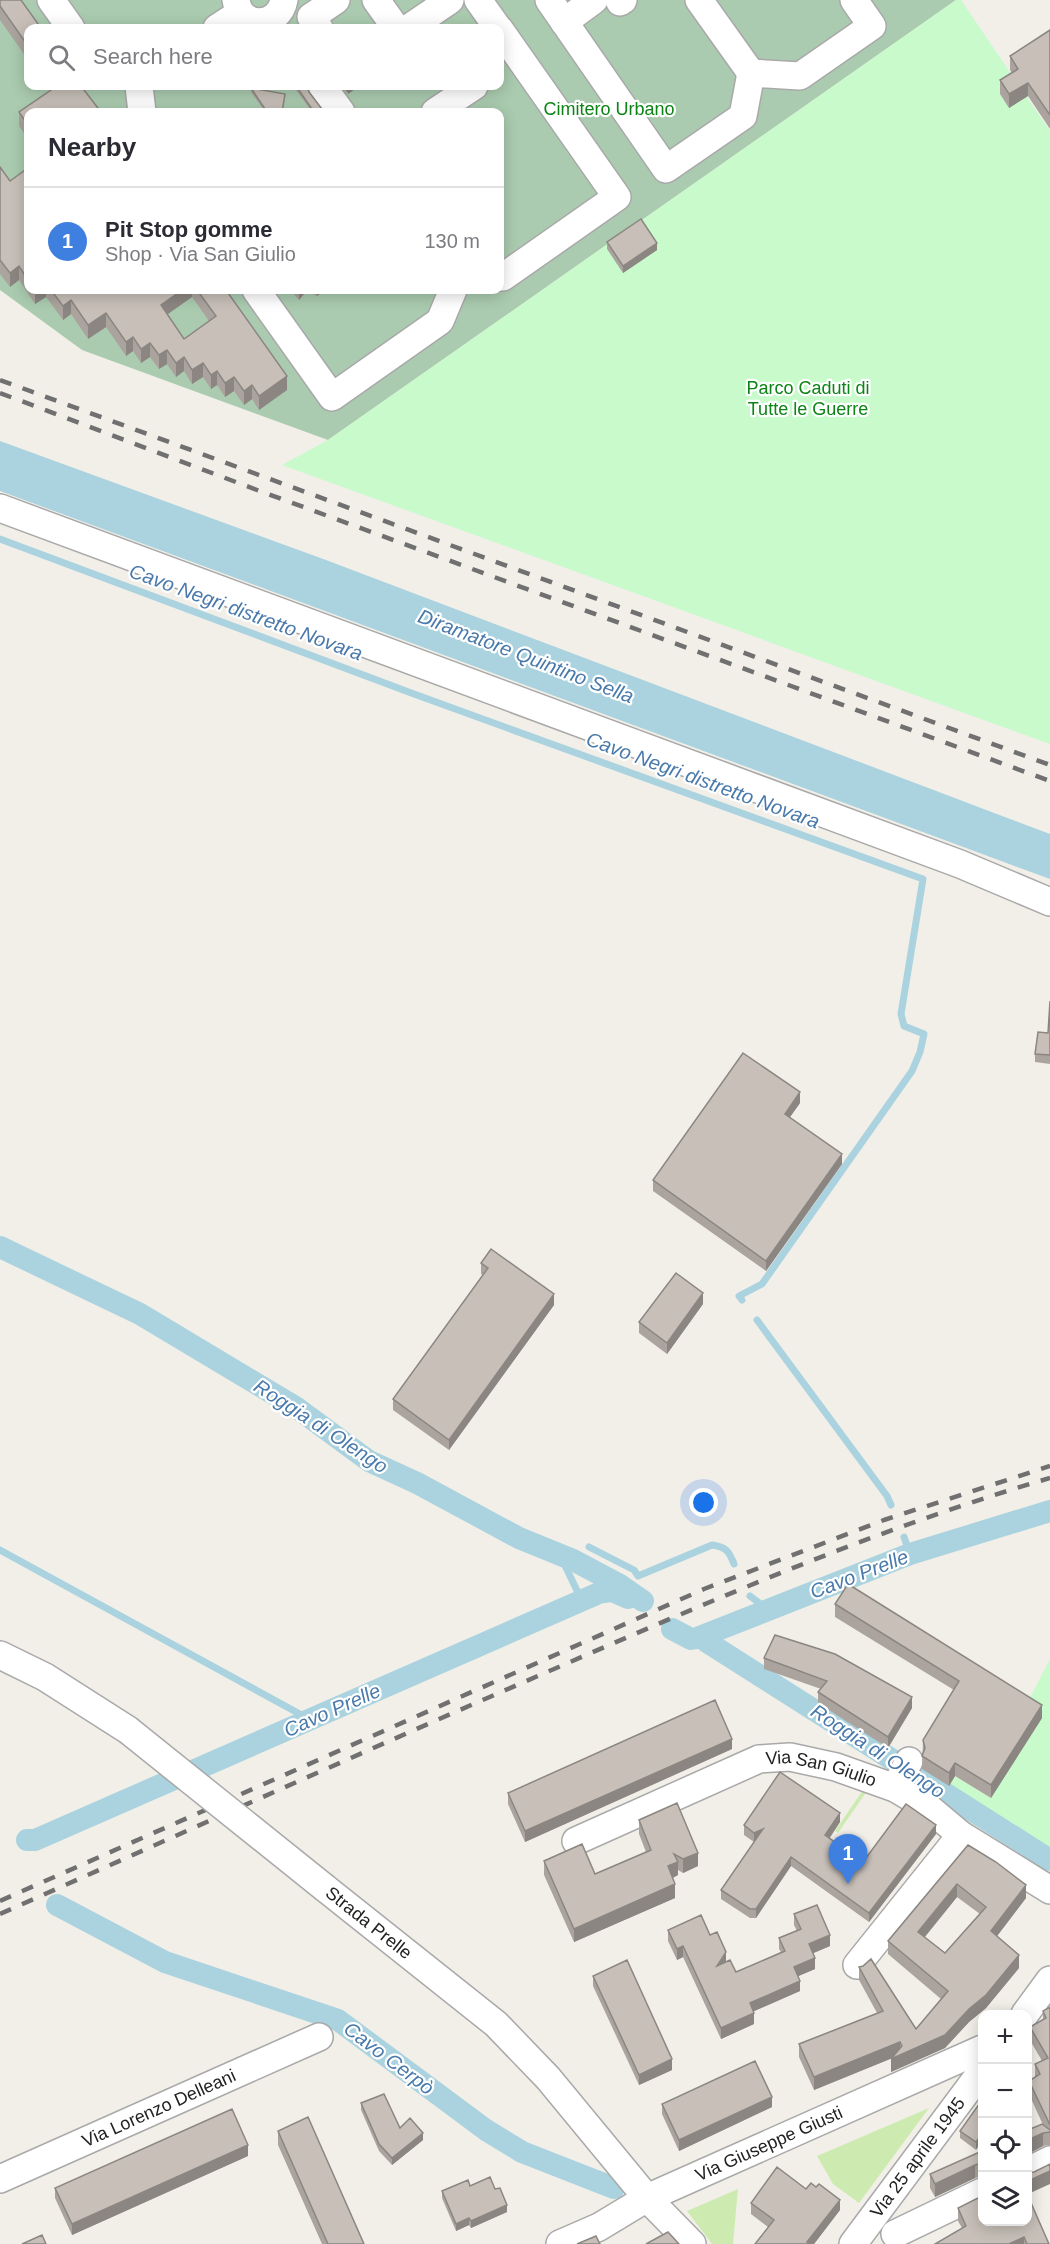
<!DOCTYPE html>
<html lang="en">
<head>
<meta charset="utf-8">
<style>
	:root { --surface:#fff; --page:#f2f2f3; --text:#2b2b33; --muted:#7c7c81; --line:#e1e1e2; --accent:#7c3aed }
	body { margin:0; font-family:Arial,sans-serif; background:var(--page); color:var(--text) }
	.controls { position:absolute; right:18px; bottom:18px; display:grid; overflow:hidden; border-radius:12px; box-shadow:0 3px 15px #0003 }
	.controls button { width:54px; height:54px; display:grid; place-items:center; padding:0; border:0; border-bottom:2px solid var(--line); background:var(--surface); color:var(--text); font:30px sans-serif }
	.you { position:absolute; left:704px; top:1503px; width:21px; height:21px; margin:-15px; border:4px solid #fff; border-radius:50%; background:#1a73e8; box-shadow:0 0 0 9px #1a73e833 }
	.badge { display:grid; place-items:center; width:39px; height:39px; border-radius:50%; background:var(--accent); color:#fff; font-size:20px; font-weight:700 }
	.pin { position:absolute; translate:-50% -50px; filter:drop-shadow(0 2px 3px #0008) }
	.pin::after { content:''; position:absolute; top:32px; width:21px; height:18px; background:inherit; clip-path:polygon(0 0,100% 0,50% 100%) }
	.list { margin:0; padding:0; list-style:none }
	h2 { display:flex; justify-content:space-between; align-items:center; height:78px; margin:0; padding:0 24px; font-size:26px }
	h2 small { font-size:20px; font-weight:400; color:var(--muted) }
	.list li { display:grid; grid-template-columns:39px 1fr auto; gap:18px; align-items:center; box-sizing:border-box; height:108px; padding:0 24px; border-top:2px solid var(--line) }
	.list b { display:block; font-size:22px; white-space:nowrap }
	.list p { margin:0; font-size:20px; white-space:nowrap; color:var(--muted) }
	.list em { font-size:20px; font-style:normal; color:var(--muted) }
	.icon { flex:none; width:33px; height:33px; fill:none; stroke:currentColor; stroke-width:2; stroke-linecap:round; stroke-linejoin:round }
	.map { position:relative; flex:none; width:1050px; height:2244px; overflow:hidden }
	.search { position:absolute; background:var(--surface); box-shadow:0 3px 15px #0003; left:24px; top:24px; width:480px; height:66px; display:flex; align-items:center; gap:15px; box-sizing:border-box; padding:0 21px; border-radius:12px; color:var(--muted); font-size:22px }
	.panel { position:absolute; background:var(--surface); box-shadow:0 3px 15px #0003; left:24px; top:108px; width:480px; height:186px; border-radius:12px }
	.map>svg:first-child { display:block }
</style>
</head>
<body>
<div class="map">
<svg width="1050" height="2244" viewBox="0 0 1050 2244">
	<rect width="100%" height="100%" fill="#f2efe9"/>
	<path fill="#cdebb0" d="M863 1790 867 1791 838 1833 835 1831Z
		M929 2108 859 2203 833 2184 817 2156Z
		M738 2189 733 2244H712L687 2211Z"/>
	<path fill="#aacbaf" fill-rule="evenodd" d="M0 0H956L328 440 82 350 0 290ZM28 28H500V86H28ZM28 112H500V290H28Z"/>
	<path fill="#c8facc" d="M956 0H961L1050 131V744L282 465 328 440Z
		M1050 1659V1849L949 1786 955 1776 991 1798 1025 1707Z"/>
	<path fill="#aad3df" d="M0 441 326 560 1050 834V879L0 491Z"/>
	<g fill="none" stroke-linecap="round" stroke-linejoin="round">
		<path stroke="#aad3df" stroke-width="7" d="M0 539 414 694 923 879 901 1014 904 1026 924 1034 920 1052 912 1071 762 1284 739 1296 742 1300
			M757 1320 887 1496 891 1505
			M904 1537 910 1554
			M589 1547 634 1570 638 1576 712 1545C726 1547 729 1551 734 1564
			M0 1550 309 1719
			M560 1555 582 1601
			M750 1596 767 1609"/>
		<path stroke="#aad3df" stroke-width="22" d="M0 1247 140 1314 297 1408 369 1461 417 1483 519 1538 573 1560 620 1585 643 1601
			M672 1629 691 1639 697 1638 910 1554 1050 1511
			M707 1642 1050 1860
			M27 1840H35L599 1593 612 1591 628 1598
			M57 1905 165 1962 338 2020 486 2130 522 2152 614 2188"/>
		<g stroke="#a9a9a9" stroke-width="30">
			<g id="minor">
				<path d="M51 0 71 28"/>
				<path d="M236 0C240 30 279 28 284 0"/>
				<path d="M376 0 396 28"/>
				<path d="M478 0 498 28"/>
				<path d="M549 0 666 169 743 116 751 73 800 76 872 26 854 0"/>
				<path d="M619 0 620 2 623 0"/>
				<path d="M699 0 751 73"/>
				<path d="M564 22 594 0"/>
				<path d="M217 28 240 13"/>
				<path d="M319 28 311 17 336 0"/>
				<path d="M409 28 450 0"/>
				<path d="M500 30 617 197 503 277H500"/>
				<path d="M139 86 142 112"/>
				<path d="M322 86 341 112"/>
				<path d="M435 112 474 86"/>
				<path d="M256 290 332 397 440 321 453 290"/>
				<path d="M0 508 960 864 1050 902"/>
				<path d="M0 1655 45 1677 128 1730"/>
				<path d="M895 1788 909 1761"/>
				<path id="s1" d="M576 1841 759 1759 790 1757 836 1767 895 1788 930 1809 961 1835 1050 1890"/>
				<path id="s2" d="M325 1888 496 2024 548 2078 647 2198 692 2244"/>
				<path d="M857 1965 961 1835"/>
				<path d="M1025 2014 1050 1980"/>
				<path d="M1028 2171 1050 2160"/>
				<path id="s3" d="M0 2179 319 2037"/>
				<path d="M895 2234 982 2192"/>
				<path id="s4" d="M560 2244 599 2227 647 2198 982 2049"/>
				<path id="s5" d="M853 2244 982 2071"/>
			</g>
		</g>
		<use href="#minor" stroke="#fff" stroke-width="27"/>
		<path stroke="#707070" stroke-width="4.5" stroke-dasharray="12 12" stroke-linecap="butt" d="M0 380 1050 765
			M0 393 257 490 1050 781
			M0 1901 704 1589 884 1520 1050 1466
			M0 1914C185 1832 369 1749 554 1669 717 1598 879 1528 1050 1478"/>
		<g stroke="#a9a9a9" stroke-width="30" stroke-linecap="butt">
			<path id="minor-bridge" d="M128 1730 325 1888"/>
		</g>
		<use href="#minor-bridge" stroke="#fff" stroke-width="27"/>
	</g>
	<path fill="#aba49e" fill-rule="evenodd" d="M0 0 28 28V60L0 20Z
		M1050 30V129L1028 96 1009 108 1000 94V80L1012 73 1010 70V56Z
		M47 86H81L28 112V139L19 126V112L50 90Z
		M293 86H307L309 92 322 112H312Z
		M340 86H355V89L348 94Z
		M251 88 285 98 283 112H265L251 92Z
		M0 167 10 181 28 168V290H226L287 390 259 410 252 399 244 405 234 391 225 397 217 385 211 389 203 377 192 384 184 371 176 377 167 364 159 369 150 357 141 363 133 351 126 356 106 327 88 339 71 314 63 320 46 297 35 304 19 280 10 287 0 274ZM192 297 209 321 184 339 167 314Z
		M607 242 657 250 623 273 607 249Z
		M290 290H325L317 296 307 291 299 300Z
		M1050 1001V1064L1035 1062V1054L1048 1033Z
		M800 1103 790 1117 842 1164 766 1271 653 1191V1180Z
		M481 1263 554 1305 449 1450 393 1410V1399L483 1275 481 1274Z
		M703 1304 667 1354 639 1333V1322Z
		M835 1604 1042 1718 991 1798 955 1776 949 1786 922 1769 923 1740 954 1690 835 1617Z
		M764 1658 912 1708 888 1748 818 1703V1692L821 1689 764 1669Z
		M732 1749 525 1842 508 1804V1793Z
		M639 1820 698 1866 683 1873 678 1870V1875L673 1878 675 1898 574 1942 544 1875V1861L595 1874 646 1852 639 1834Z
		M840 1822 830 1838 863 1862 936 1834 869 1922 791 1866 756 1918H750L721 1899V1890L754 1842 744 1835V1825Z
		M968 1845 1026 1898 997 1936 1019 1968 986 2008 969 2022 945 2048 891 2072 892 2058 814 2090 799 2057V2044L877 2013 859 1980V1967L916 2029 941 1999 888 1954V1941ZM957 1897 980 1914 945 1953 925 1937Z
		M794 1914 830 1946 813 1953 815 1969 798 1976 800 1991 754 2011V2024L721 2039 683 1957 677 1960 668 1941V1930L710 1935 726 1962 736 1972 781 1952 779 1949V1938L797 1931 794 1925Z
		M593 1976 672 2070 639 2085 593 1986Z
		M1050 2007V2145L1043 2146 1028 2154 1043 2125 1029 2094V2081L1035 2077V2064L1042 2061 1030 2040V2027L1043 2020V2011Z
		M982 2100 976 2150 960 2138V2131Z
		M361 2103 400 2128 423 2140 392 2165 379 2151 361 2110Z
		M662 2104 772 2107 679 2151 662 2114Z
		M278 2131 364 2244H322L278 2145Z
		M982 2151V2176L975 2178 935 2197 930 2188V2174Z
		M248 2156 72 2235 55 2198V2188Z
		M470 2186 495 2189 507 2212 471 2228 469 2225 456 2231 442 2198V2191Z
		M806 2189 840 2210 814 2244H755L768 2227 751 2214V2203Z
		M958 2208 1049 2244H935L962 2228 958 2221Z"/>
	<path fill="#8b8681" d="M1028 83V96L1009 108V94Z
		M355 86V89L348 94V91Z
		M657 243V250L623 273V266Z
		M19 266V280L10 287V273Z
		M35 290H46V297L35 304Z
		M182 290H192V297L161 319V305Z
		M299 290H307L299 300Z
		M317 290H325L317 296Z
		M71 300V314L63 320V306Z
		M106 313V327L88 339V325Z
		M133 337V351L126 356V342Z
		M150 343V357L141 363V349Z
		M167 350V364L159 369V355Z
		M184 357V371L176 377V363Z
		M203 363V377L192 384V370Z
		M217 371V385L211 389V375Z
		M287 376V390L259 410V396Z
		M234 377V391L225 397V383Z
		M252 385V399L244 405V391Z
		M800 1092V1103L785 1124V1114Z
		M842 1154V1164L766 1271V1261Z
		M703 1293V1304L667 1354V1343Z
		M554 1294V1305L449 1450V1440Z
		M912 1697V1708L888 1748V1737Z
		M1042 1705V1718L991 1798V1785Z
		M732 1739V1749L525 1842V1831Z
		M955 1763V1776L949 1786V1773Z
		M840 1813V1822L825 1844V1835Z
		M936 1825V1834L869 1922V1913Z
		M763 1829 754 1842V1833Z
		M698 1853V1866L683 1873V1859Z
		M791 1857V1866L756 1918V1909Z
		M678 1862V1875L668 1880V1866Z
		M675 1884V1898L574 1942V1929Z
		M957 1884V1897L918 1945V1932Z
		M1026 1885V1898L991 1944V1931Z
		M830 1935V1946L809 1955V1944Z
		M683 1946V1957L677 1960V1949Z
		M726 1952V1962L717 1966Z
		M1019 1955V1968L986 2008 969 2022 945 2048 891 2072V2059L969 2009Z
		M815 1958V1969L794 1978V1967Z
		M800 1981V1991L750 2013V2003Z
		M754 2013V2024L721 2039V2028Z
		M900 2042V2055L814 2090V2077Z
		M672 2059V2070L639 2085V2075Z
		M772 2097V2107L679 2151V2140Z
		M423 2133V2140L392 2165V2158Z
		M1043 2133V2146L1028 2154V2140Z
		M982 2134V2141L976 2150V2142Z
		M248 2145V2156L72 2235V2224Z
		M975 2165V2178L935 2197V2184Z
		M1050 2171V2184L1028 2194V2181Z
		M840 2200V2210L814 2244H807V2242Z
		M507 2205V2212L471 2228V2221Z
		M469 2218V2225L456 2231V2224Z
		M1024 2237V2244H1009Z"/>
	<path fill="#c7bfb8" stroke="#8b8681" stroke-width="1.5" fill-rule="evenodd" d="M0 0H21L41 28H28V46L0 6Z
		M1050 30V115L1028 83 1009 94 1000 80 1018 69 1010 56Z
		M57 86H81L101 112H28V125L19 112Z
		M296 86H307L309 92 322 109 318 112H314Z
		M343 86H355L348 91Z
		M251 88 285 94 282 112H267Z
		M0 167 10 181 28 168V280L19 266 10 273 0 260Z
		M641 219 657 243 623 266 607 242Z
		M51 290H182L161 305 184 339 216 316 197 290H226L287 376 259 396 252 385 244 391 234 377 225 383 217 371 211 375 203 363 192 370 184 357 176 363 167 350 159 355 150 343 141 349 133 337 126 342 106 313 88 325 71 300 63 306Z
		M1050 1001V1055L1035 1054 1038 1032 1048 1033Z
		M743 1053 800 1092 785 1114 842 1154 766 1261 653 1180Z
		M491 1249 554 1294 449 1440 393 1399 488 1268 481 1263Z
		M676 1273 703 1293 667 1343 639 1322Z
		M848 1584 1042 1705 991 1785 955 1763 949 1773 922 1756 925 1748 923 1740 959 1681 835 1604Z
		M775 1635 835 1654 912 1697 888 1737 818 1692 827 1681 764 1658Z
		M715 1700 732 1739 525 1831 508 1793Z
		M780 1772 840 1813 825 1835 863 1862 906 1804 936 1825 869 1913 791 1857 756 1909H750L721 1890 763 1829 754 1833 744 1825Z
		M677 1803 698 1853 683 1859 674 1854 678 1862 668 1866 675 1884 574 1929 544 1861 582 1844 595 1874 651 1850 639 1820Z
		M968 1845 996 1862 1026 1885 991 1931 1019 1955 986 1995 969 2009 945 2035 891 2059 902 2046 900 2042 814 2077 799 2044 883 2011 859 1967 863 1966 871 1959 916 2029 948 1991 888 1941ZM957 1884 986 1907 945 1953 918 1932Z
		M817 1905 830 1935 809 1944 815 1958 794 1967 800 1981 750 2003 754 2013 721 2028 683 1946 677 1949 668 1930 701 1915 710 1935 717 1932 726 1952 717 1966 730 1960 736 1972 785 1951 779 1938 801 1929 794 1914Z
		M627 1960 672 2059 639 2075 593 1976Z
		M1050 2007V2125L1029 2081 1040 2074 1035 2064 1048 2058 1030 2027 1046 2018 1043 2011Z
		M755 2061 772 2097 679 2140 662 2104Z
		M384 2094 400 2128 410 2118 423 2133 392 2158 379 2144 361 2103Z
		M982 2100V2134L976 2142 960 2131Z
		M232 2109 248 2145 72 2224 55 2188Z
		M308 2117 364 2244H328L278 2131Z
		M1042 2124 1050 2130V2132L1043 2133 1028 2140V2130Z
		M982 2151V2163L975 2165 935 2184 930 2174Z
		M1050 2164V2171L1028 2181V2173L1034 2172Z
		M777 2167 806 2189 811 2183 816 2187 819 2184 840 2200 807 2242 809 2244H755L774 2220 751 2203Z
		M490 2177 495 2189 500 2188 507 2205 471 2221 469 2218 456 2224 442 2191 468 2180 470 2186Z
		M982 2196V2222H1028V2196L1049 2244H1027L1024 2237 1009 2244H935L966 2226 958 2208Z
		M668 2232 679 2244H646Z
		M42 2235 46 2244H22Z
		M596 2236 600 2244H577Z"/>
	<g text-anchor="middle" stroke-width="4.5" stroke-linejoin="round" paint-order="stroke">
		<g font-size="18" fill="#0c8416" stroke="#fff">
			<text x="609" y="115">Cimitero Urbano</text>
			<text x="808" y="394">Parco Caduti di<tspan x="808" dy="21">Tutte le Guerre</tspan></text>
		</g>
		<g font-size="18" fill="#222" stroke="#fff">
			<text dy="6" stroke="none"><textPath href="#s1" startOffset="264">Via San Giulio</textPath></text>
			<text dy="6" stroke="none"><textPath href="#s2" startOffset="56">Strada Prelle</textPath></text>
			<text dy="6" stroke="none"><textPath href="#s3" startOffset="174">Via Lorenzo Delleani</textPath></text>
			<text dy="6" stroke="none"><textPath href="#s4" startOffset="232">Via Giuseppe Giusti</textPath></text>
			<text dy="6" stroke="none"><textPath href="#s5" startOffset="108">Via 25 aprile 1945</textPath></text>
		</g>
		<g font-size="20" font-style="italic" fill="#4a7aab" stroke="#fff">
			<text transform="translate(246 612) rotate(20)" y="7">Cavo Negri distretto Novara</text>
			<text transform="translate(526 656) rotate(21)" y="7">Diramatore Quintino Sella</text>
			<text transform="translate(703 780) rotate(20)" y="7">Cavo Negri distretto Novara</text>
			<text transform="translate(321 1426) rotate(33)" y="7">Roggia di Olengo</text>
			<text transform="translate(859 1574) rotate(-21)" y="7">Cavo Prelle</text>
			<text transform="translate(332 1710) rotate(-24)" y="7">Cavo Prelle</text>
			<text transform="translate(878 1751) rotate(33)" y="7">Roggia di Olengo</text>
			<text transform="translate(389 2058) rotate(37)" y="7">Cavo Cerpò</text>
		</g>
	</g>
</svg>
<div class="controls">
<button>+</button>
<button>−</button>
<button><svg class="icon" aria-label="locate" viewBox="0 0 24 24"><circle cx="12" cy="12" r="6"/><path d="M12 2v4M12 18v4M2 12h4M18 12h4"/></svg></button>
<button><svg class="icon" aria-label="layers" viewBox="0 0 24 24"><path d="M12 4l9 5-9 5-9-5zM3 14l9 5 9-5"/></svg></button>
</div>
<div class="you"></div>
<div class="pin badge" style="left:848px;top:1884px;background:#3f7fe0">1</div>
<div class="search"><svg class="icon" aria-label="search" viewBox="0 0 24 24"><circle cx="10" cy="10" r="6"/><path d="M15 15l6 6"/></svg>Search here</div>
<section class="panel">
<h2>Nearby<small></small></h2>
<ul class="list">
<li><span class="badge" style="background:#3f7fe0">1</span><div><b>Pit Stop gomme</b><p>Shop · Via San Giulio</p></div><em>130 m</em></li>
</ul>
</section>
</div>
</body>
</html>
